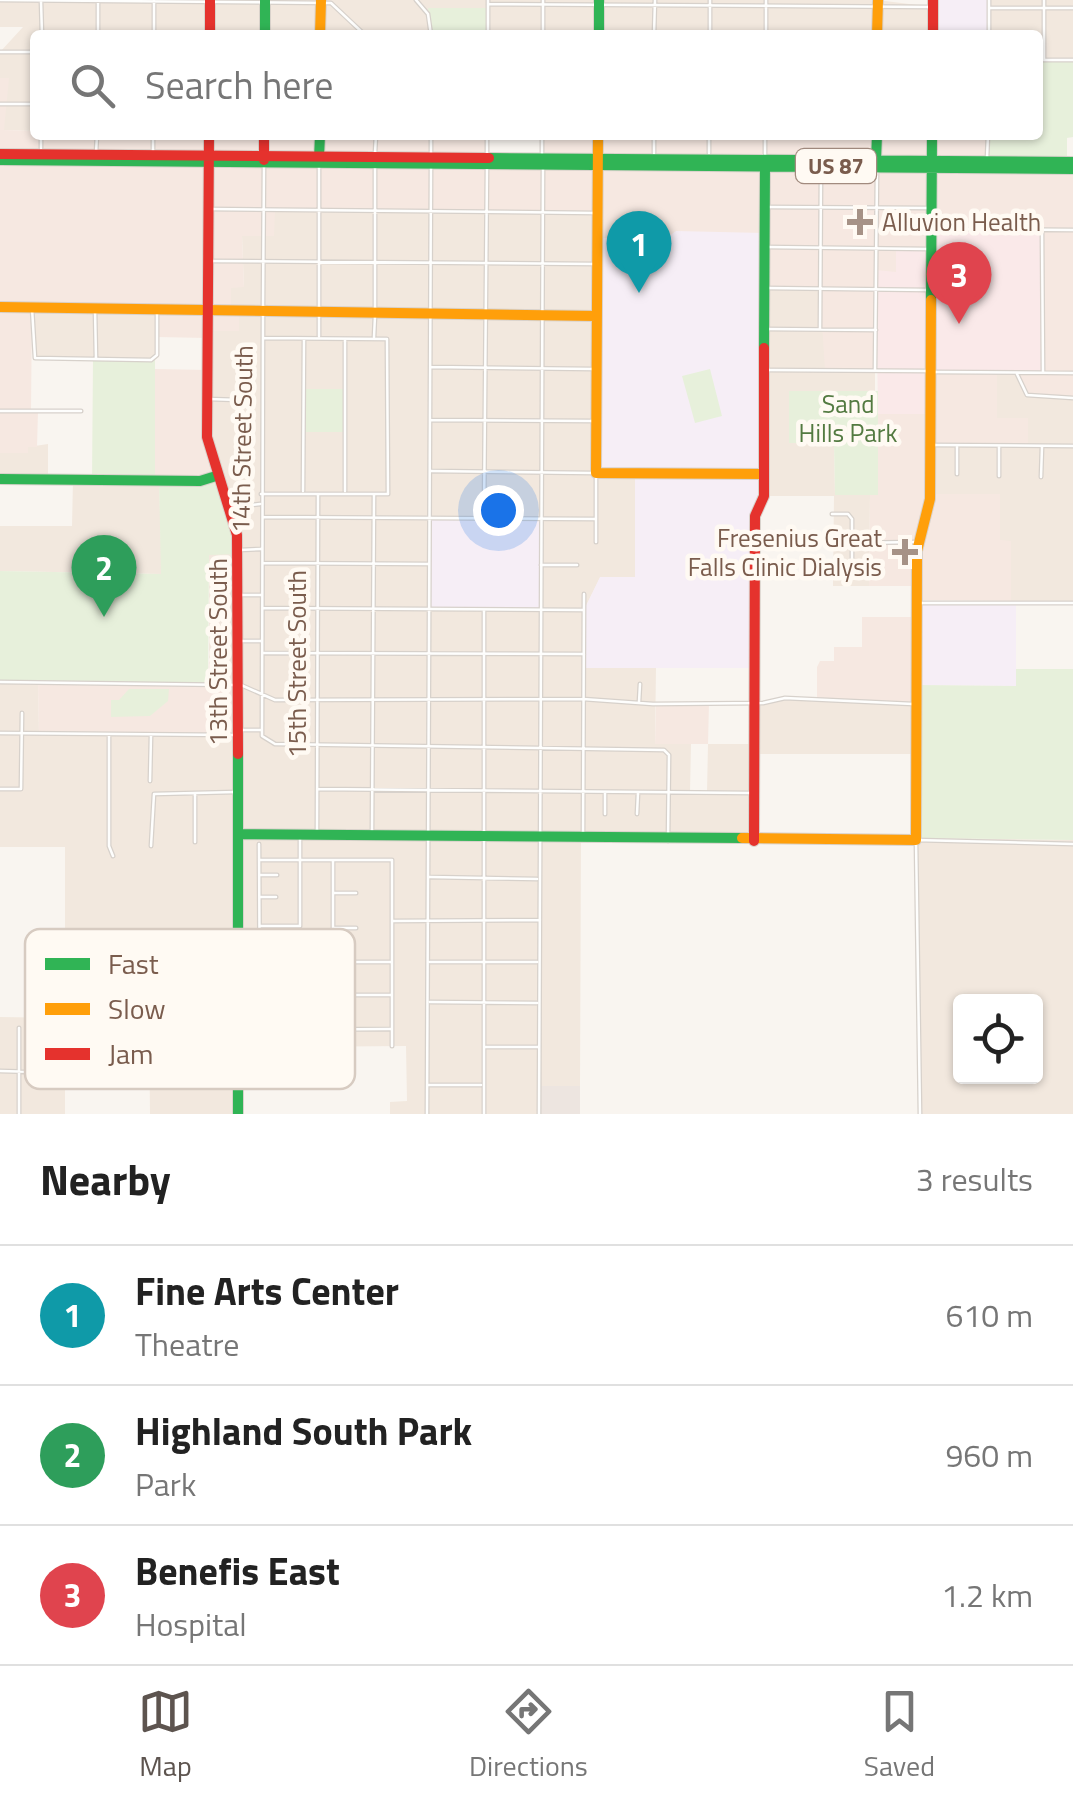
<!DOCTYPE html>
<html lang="en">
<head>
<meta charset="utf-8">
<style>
	:root { --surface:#fff; --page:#f2f2f2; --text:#222; --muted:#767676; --line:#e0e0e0; --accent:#5d544f }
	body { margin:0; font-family:"Titillium Web",sans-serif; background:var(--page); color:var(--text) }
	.controls { position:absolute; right:30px; bottom:30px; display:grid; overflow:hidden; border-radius:10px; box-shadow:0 2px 8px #0004 }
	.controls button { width:90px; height:90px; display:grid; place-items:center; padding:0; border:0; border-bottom:2px solid var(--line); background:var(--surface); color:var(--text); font:50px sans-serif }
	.you { position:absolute; left:498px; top:510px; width:35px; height:35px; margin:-25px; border:8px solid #fff; border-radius:50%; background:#1a73e8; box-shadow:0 0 0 15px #1a73e833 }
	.badge { display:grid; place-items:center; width:65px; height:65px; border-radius:50%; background:var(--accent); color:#fff; font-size:32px; font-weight:700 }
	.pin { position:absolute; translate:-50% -82px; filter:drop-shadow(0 2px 5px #0008) }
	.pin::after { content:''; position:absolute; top:52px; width:35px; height:30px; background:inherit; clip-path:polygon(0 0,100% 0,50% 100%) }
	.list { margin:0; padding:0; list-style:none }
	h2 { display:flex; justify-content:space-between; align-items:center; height:130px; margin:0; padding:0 40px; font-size:42px }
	h2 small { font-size:32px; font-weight:400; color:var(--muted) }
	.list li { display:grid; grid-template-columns:65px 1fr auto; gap:30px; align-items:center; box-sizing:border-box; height:140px; padding:0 40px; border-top:2px solid var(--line) }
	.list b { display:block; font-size:38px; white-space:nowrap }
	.list p { margin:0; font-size:32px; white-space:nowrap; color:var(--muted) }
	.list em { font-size:32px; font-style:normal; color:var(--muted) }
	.icon { flex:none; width:55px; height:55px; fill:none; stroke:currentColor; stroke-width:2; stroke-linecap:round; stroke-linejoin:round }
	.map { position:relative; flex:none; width:1073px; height:1114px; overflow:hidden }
	.search { position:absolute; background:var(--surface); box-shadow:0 2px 8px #0004; left:30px; right:30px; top:30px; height:110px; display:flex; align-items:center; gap:25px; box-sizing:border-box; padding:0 35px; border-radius:10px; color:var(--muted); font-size:38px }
	.sheet { height:550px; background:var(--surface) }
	nav { display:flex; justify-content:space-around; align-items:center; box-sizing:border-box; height:140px; border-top:2px solid var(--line); background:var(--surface); font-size:28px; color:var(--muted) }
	nav a { display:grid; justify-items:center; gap:5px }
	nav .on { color:var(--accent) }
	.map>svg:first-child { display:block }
</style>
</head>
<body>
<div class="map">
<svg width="1073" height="1114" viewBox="0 0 1073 1114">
	<rect width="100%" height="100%" fill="#f9f5f0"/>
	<path fill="#f2e8de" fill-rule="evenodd" d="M0 0H877L933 7V35H512V31L488 30 487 8H429L431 35H35V131L3 130 8 78H0V52L23 27H0Z
		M989 0H1073V60H1038V35H989Z
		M274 210 598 213 635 473V577L600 578 584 610V667L656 668 655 743 691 744 690 792H707L708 744H754V703L785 698 916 704V754H754V841L581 838 580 1086H539V1114H390V1102L407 1101 406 1046 286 1047V1030H238L239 1114H150L149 1017 65 1018V1114H0V1017L65 1018V847H0V682L38 683 39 733 109 735 238 661H209V554H238L210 460 207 331 231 313V287H244L242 236Z
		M764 288 820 289 826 330 875 371V391H790L789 442 834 443 835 495H870L869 586H833L834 496H764Z
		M32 307 158 308 157 355 151 360 33 357Z
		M997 372H1016L1027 395 1034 397 1073 398V602L1011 601V541H1000L930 494V445L997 418Z
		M48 444V480L0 479V453H27L28 447Z
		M73 480 159 481 162 574 0 571V526H72Z
		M920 838 1073 840V1114H920L916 841ZM960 1002H1036V1076H960Z"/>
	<path fill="#f6e8e1" d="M0 78H9L4 130 35 131V135H487L486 158 0 154Z
		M542 135H988L987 162 542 158Z
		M0 160 1073 169V398L1034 397 1022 391 1016 372 932 249 897 272H888L875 371H825L820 290 764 288 665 239 598 238V214L275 210 274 236H242L244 287 231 288V312L239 313V331H208L207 338 157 337 158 309 32 307 31 410 38 411 37 447H28V453H0Z
		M155 369 207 370V437L216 476 155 481Z
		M931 371 997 372V418H1028V445H931V494H1000V540L1011 541V601L916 600V586H869L870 495 878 494V414H930Z
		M862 617H916V704L817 699V667L820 661H834V647H862Z
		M209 661H238V735L39 734 38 683 208 684Z
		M709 703 708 744H655L656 704Z"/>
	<path fill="#ede5e0" d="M539 1086H580V1114H539Z"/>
	<path fill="#f6eef6" d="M933 0H989L988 35H933Z
		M676 231 765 233 764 496 757 510 754 668H584V610L600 577H635V473H596L598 238 665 239Z
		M429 518 540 519 539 610 429 609Z
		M919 604 1016 605V686L919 685Z"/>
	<path fill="#fae9e9" d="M932 229 1042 230 1043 372H931V414H878L876 270 896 272V249H931Z"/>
	<path fill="#e7f0db" d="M428 8H488V30H512V35H431Z
		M1038 60H1073V137L1067 138V162H987L988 135H1038Z
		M155 358V481L92 480 93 359Z
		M710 369 722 416 695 423 682 376Z
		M302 389H345V432H302Z
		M789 391H878V495H835L834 443H789Z
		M216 476 232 508 238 554 209 555 208 685 0 682V571L161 574 159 481H200Z
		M1016 669H1073V840L920 838 919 685 1016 686Z
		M129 689H169L168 701 150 716 111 717V700H119Z"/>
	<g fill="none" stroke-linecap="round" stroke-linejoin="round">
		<g stroke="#d7d1cb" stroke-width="5">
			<path id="street" d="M0 0 331 3 365 35
				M416 0 428 14 431 35
				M710 0V35
				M41 1 42 35
				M488 4 931 7
				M989 8H1073
				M488 30V0
				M98 35V3
				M154 35V1
				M543 35V0
				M654 35 655 0
				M766 35V0
				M989 35V0
				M0 52H35
				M1038 60H1073
				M1044 60V0
				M0 104H35
				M41 135V148
				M153 135V153
				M654 135V153
				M96 153 97 135
				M375 153 376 135
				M431 153V135
				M487 153V135
				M542 153V135
				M709 153V135
				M765 158V135
				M987 158 988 135
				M766 207 928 208
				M209 209 596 213
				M933 229 1073 230
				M1042 230 1043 372
				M766 247 928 249
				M209 261 596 264
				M766 288 928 290
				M263 306 264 164
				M32 308 35 358 151 360 157 355V313
				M375 308V166
				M95 309 96 359
				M263 314 262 736 275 744 664 750 669 755 668 841
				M765 329 876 330
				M820 329 821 171
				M319 336V164
				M374 337 375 316
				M431 367 593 369
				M875 369 877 172
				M765 370 927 371
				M935 372 1073 373
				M1017 374 1027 395 1073 398
				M208 399 239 400
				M0 411H81
				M431 420 593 421
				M932 445 1073 446
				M431 471 593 473
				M957 474V447
				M999 476V447
				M1041 477 1042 447
				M596 478V542
				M303 491 304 339
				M345 491V339
				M261 494H388L387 339 263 338
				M233 507 260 504
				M832 514H848L852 519V565L833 570
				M263 517 596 519
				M484 519 487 166
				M853 543 915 542
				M240 550 261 549
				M263 563 429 564
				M541 565H577
				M240 595H262
				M918 603H1073
				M263 608 584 610
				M484 610V833
				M240 641H261
				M264 653 584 654
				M0 682 233 685
				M241 685 275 700 583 699 653 704 763 703 785 698 913 704
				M639 702 640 684
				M239 730H260
				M0 733 233 735
				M109 736V846L113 856
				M150 781 151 736
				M0 789H21L22 713
				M317 789 751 793
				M195 794V842
				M605 814V793
				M637 814 638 793
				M317 832 318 495
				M372 832 374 495
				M583 837 584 594
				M484 841V1114
				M259 844 260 1029
				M151 846 154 794 236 792
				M259 860H392V1046
				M261 875H277
				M430 877 537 879
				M334 893H356
				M261 897H276
				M393 921 540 920
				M260 926H300V836
				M334 928H356
				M238 962H390
				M430 962H537
				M261 995H392
				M430 1002 537 1003
				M19 1028V1114
				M333 1029V861
				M238 1030 390 1029
				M486 1047H538
				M0 1071 36 1072
				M429 1085H481
				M427 1114 431 166
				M539 1114 543 166
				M920 1114 916 840 1073 844"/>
		</g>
		<g stroke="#d9d2cb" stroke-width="12">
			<path id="fast" d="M265 0V35
				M599 0V35
				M319 158 320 135
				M489 158 1073 162
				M0 160 1073 169
				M876 161 877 135
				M931 298 932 135
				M764 348 765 164
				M0 479 200 481 216 476
				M238 754V1114
				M238 834 742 838"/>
		</g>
		<g stroke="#d9d2cb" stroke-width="12">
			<path id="slow" d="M320 35 321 0
				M877 35 878 0
				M598 135 596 473 764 474
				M0 307 597 316
				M742 838 916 840 917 551 930 499 931 300"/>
		</g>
		<g stroke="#d9d2cb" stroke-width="12">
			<path id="jam" d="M210 0V35
				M933 0V35
				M209 135 207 437 237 535 238 754
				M264 135V160
				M0 154 489 158
				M754 841 755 516 764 496V348"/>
		</g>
		<use href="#street" stroke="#fefefd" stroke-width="2.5"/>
		<use href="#fast" stroke="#30b455" stroke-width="10"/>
		<use href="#slow" stroke="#ff9f0a" stroke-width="10"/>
		<use href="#jam" stroke="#e5322d" stroke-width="10"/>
	</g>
	<g fill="#a69286" stroke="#fffaf3" stroke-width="4">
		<path d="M855 207h10v10h10v10h-10v10h-10v-10h-10v-10h10z"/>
		<path d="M900 537h10v10h10v10h-10v10h-10v-10h-10v-10h10z"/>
	</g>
	<g text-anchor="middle" stroke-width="9" stroke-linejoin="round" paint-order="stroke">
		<rect fill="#fffaf3" stroke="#a28b7f" stroke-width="2.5" x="796" y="149" width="80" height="34" rx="8"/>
		<g font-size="22" font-weight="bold" fill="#7a5c4d">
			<text x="836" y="174">US 87</text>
		</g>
		<g font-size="25" fill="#7a5c4d" stroke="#fffaf3" text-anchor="start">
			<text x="882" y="231">Alluvion Health</text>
			<text x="882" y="547" text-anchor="end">Fresenius Great<tspan x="882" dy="29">Falls Clinic Dialysis</tspan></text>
		</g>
		<g font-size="25" fill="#537a41" stroke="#fffaf3">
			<text x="848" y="413">Sand<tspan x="848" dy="29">Hills Park</tspan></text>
		</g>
		<g font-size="25" fill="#7a5c4d" stroke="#fffaf3">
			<text transform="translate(242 439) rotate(-89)" y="9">14th Street South</text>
			<text transform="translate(218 652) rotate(-90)" y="9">13th Street South</text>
			<text transform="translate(297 664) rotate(-90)" y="9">15th Street South</text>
		</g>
	</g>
	<rect x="25" y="929" width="330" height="160" rx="15" fill="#fffaf3" stroke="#d7cbc1" stroke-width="2.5"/>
	<rect x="45" y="958" width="45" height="12" fill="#30b455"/>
	<rect x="45" y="1003" width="45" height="12" fill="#ff9f0a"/>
	<rect x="45" y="1048" width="45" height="12" fill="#e5322d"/>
	<g font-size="28" fill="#7a5c4d">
		<text x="108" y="974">Fast</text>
		<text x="108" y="1019">Slow</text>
		<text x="108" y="1064">Jam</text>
	</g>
</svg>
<div class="controls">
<button><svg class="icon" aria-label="locate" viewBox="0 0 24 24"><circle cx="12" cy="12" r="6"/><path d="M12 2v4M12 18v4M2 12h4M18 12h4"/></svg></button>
</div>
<div class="you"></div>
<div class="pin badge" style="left:639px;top:293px;background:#0f9aa8">1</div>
<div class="pin badge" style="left:104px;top:617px;background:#2e9e5b">2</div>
<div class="pin badge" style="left:959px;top:324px;background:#e0444e">3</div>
<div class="search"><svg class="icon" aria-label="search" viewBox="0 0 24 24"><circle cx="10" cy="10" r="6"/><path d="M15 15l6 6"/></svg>Search here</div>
</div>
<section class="sheet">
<h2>Nearby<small>3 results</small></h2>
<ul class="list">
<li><span class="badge" style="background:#0f9aa8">1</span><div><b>Fine Arts Center</b><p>Theatre</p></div><em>610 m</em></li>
<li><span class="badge" style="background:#2e9e5b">2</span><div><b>Highland South Park</b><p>Park</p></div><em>960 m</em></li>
<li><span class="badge" style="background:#e0444e">3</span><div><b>Benefis East</b><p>Hospital</p></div><em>1.2 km</em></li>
</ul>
</section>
<nav>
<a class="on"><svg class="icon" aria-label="map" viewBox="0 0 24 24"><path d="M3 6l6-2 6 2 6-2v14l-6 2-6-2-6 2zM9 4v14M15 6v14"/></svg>Map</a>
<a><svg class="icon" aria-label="directions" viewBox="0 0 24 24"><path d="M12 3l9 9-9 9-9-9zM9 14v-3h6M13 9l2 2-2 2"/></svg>Directions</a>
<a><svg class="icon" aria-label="saved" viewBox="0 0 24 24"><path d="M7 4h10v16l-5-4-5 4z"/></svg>Saved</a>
</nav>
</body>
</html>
